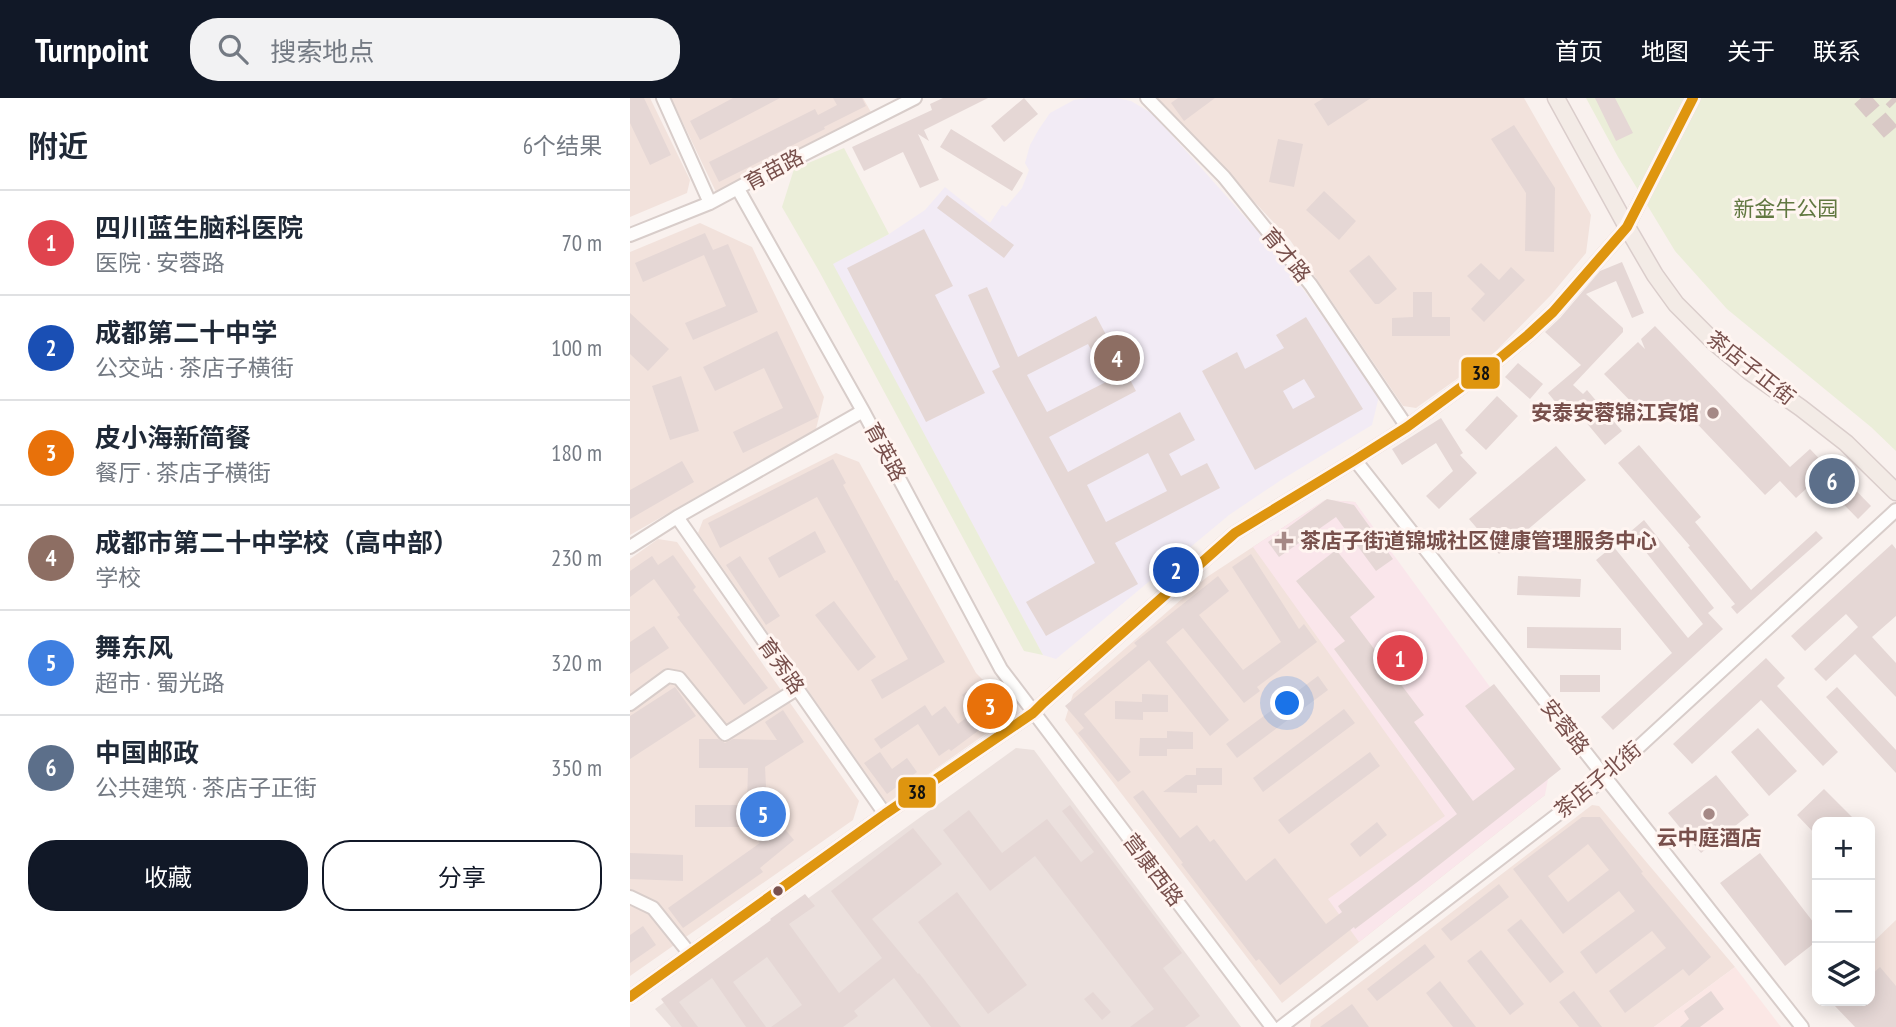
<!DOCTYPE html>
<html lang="zh">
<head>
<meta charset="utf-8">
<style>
	:root { --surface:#fff; --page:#f2f2f3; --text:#1f2937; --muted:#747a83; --line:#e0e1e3; --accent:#111827 }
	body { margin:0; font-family:"PT Sans Narrow","Noto Sans SC",sans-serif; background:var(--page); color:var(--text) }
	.controls { position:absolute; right:21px; bottom:21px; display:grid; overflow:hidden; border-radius:14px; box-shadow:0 4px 18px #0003 }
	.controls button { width:63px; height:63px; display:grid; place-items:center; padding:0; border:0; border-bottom:2px solid var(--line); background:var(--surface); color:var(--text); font:35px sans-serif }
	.you { position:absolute; left:658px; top:606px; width:24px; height:24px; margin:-18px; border:5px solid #fff; border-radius:50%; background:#1a73e8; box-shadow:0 0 0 10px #1a73e833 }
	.badge { display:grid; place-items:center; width:46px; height:46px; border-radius:50%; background:var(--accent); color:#fff; font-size:23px; font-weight:700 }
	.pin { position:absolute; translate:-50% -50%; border:4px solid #fff; box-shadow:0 2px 7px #0006 }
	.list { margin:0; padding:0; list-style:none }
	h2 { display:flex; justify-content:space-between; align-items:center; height:91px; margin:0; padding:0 28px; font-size:30px }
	h2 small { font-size:23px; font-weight:400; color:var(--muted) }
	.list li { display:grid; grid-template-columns:46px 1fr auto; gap:21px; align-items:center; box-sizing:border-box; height:105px; padding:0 28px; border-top:2px solid var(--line) }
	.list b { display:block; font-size:26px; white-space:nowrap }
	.list p { margin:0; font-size:23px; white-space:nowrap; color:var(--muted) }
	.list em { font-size:23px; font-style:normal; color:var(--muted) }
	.actions { display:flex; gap:14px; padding:21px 28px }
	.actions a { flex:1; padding:16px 0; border:2px solid var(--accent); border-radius:28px; text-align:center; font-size:24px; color:var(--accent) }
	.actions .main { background:var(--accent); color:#fff }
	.icon { flex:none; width:38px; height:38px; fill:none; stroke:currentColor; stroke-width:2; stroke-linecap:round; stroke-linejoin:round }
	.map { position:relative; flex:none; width:1266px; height:929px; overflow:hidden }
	header { display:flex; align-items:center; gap:42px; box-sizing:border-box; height:98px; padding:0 35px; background:var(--accent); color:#fff }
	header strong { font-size:33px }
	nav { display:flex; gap:38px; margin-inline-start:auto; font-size:24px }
	.search { width:490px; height:63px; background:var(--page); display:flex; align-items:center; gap:18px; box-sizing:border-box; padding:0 24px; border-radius:28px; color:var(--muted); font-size:26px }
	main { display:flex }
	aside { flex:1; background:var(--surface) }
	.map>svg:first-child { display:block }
</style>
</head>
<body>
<header>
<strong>Turnpoint</strong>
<div class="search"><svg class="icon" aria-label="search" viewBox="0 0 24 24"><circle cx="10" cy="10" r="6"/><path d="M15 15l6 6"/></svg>搜索地点</div>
<nav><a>首页</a><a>地图</a><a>关于</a><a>联系</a></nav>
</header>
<main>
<aside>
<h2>附近<small>6个结果</small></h2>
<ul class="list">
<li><span class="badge" style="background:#e0444e">1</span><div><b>四川蓝生脑科医院</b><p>医院 · 安蓉路</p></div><em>70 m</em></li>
<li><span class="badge" style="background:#1a4fb4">2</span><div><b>成都第二十中学</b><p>公交站 · 茶店子横街</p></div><em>100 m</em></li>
<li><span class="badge" style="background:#e8710a">3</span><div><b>皮小海新简餐</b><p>餐厅 · 茶店子横街</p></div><em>180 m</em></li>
<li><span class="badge" style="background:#8d6e63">4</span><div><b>成都市第二十中学校（高中部）</b><p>学校</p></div><em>230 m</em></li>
<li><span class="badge" style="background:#3f7fe0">5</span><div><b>舞东风</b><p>超市 · 蜀光路</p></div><em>320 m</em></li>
<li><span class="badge" style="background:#5c6f8a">6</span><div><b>中国邮政</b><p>公共建筑 · 茶店子正街</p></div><em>350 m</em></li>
</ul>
<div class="actions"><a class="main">收藏</a><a>分享</a></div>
</aside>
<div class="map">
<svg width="1266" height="929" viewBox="0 0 1266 929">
	<rect width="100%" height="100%" fill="#f9f1ee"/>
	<path fill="#f2e2dc" d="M0 0H20L60 82 57 95 0 119Z
		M41 0H233L242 16 86 94Z
		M525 0H894L961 117 956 155 921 197 865 254 786 310 773 308 660 142 561 36Z
		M70 125 122 149 194 299 186 331 0 437V154Z
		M206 355 229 364 346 575 362 591 386 607 387 614 257 705 68 435 73 422Z
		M695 402 725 404 915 697 652 905 435 622 443 596 577 479Z
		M28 441 47 444 229 703 223 722 0 878V461Z
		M962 707 969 708 1105 869 1024 929H680L681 922Z
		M1266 822V929H1236L1212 903H1240V847Z"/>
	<path fill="#fbe7e5" d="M1105 869 1151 929H1024Z"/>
	<path fill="#ebe0dd" d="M386 650 404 652 611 929H41L25 911Z"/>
	<path fill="#f2ebf5" d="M458 0H487L501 3 523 16 648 156 749 298 742 327 651 382 599 417 426 561 413 557 202 166 259 136 295 112 315 89 360 125 372 107 376 109 392 90 399 72 395 65 400 47 409 31 420 15 444 2Z"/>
	<path fill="#fae6eb" d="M695 402 725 404 920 671 915 697 729 844 698 801 815 718 623 449Z"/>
	<path fill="#ebeed9" d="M956 0H1266V353L1241 329 1097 211 1045 153 988 59Z
		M214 50 259 136 203 166 413 557 394 553 189 173 152 109 164 71Z"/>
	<path fill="#e5d7d5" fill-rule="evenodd" d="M0 0H14L41 57 20 67 0 25Z
		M103 0H150L70 42 60 23Z
		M203 0H232L236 8 194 29 195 31 89 84 79 64 185 11 188 17 207 7Z
		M313 0H358L294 32 299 43 288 36 309 82 290 90 273 54 234 73 222 49 302 12 300 6Z
		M394 0 408 16 374 44 361 28Z
		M548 0H585L554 23 541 5Z
		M694 0H741L698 28 684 6Z
		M965 0H985L1003 35 986 43Z
		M884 27 925 90 924 154 895 153 896 95 861 41Z
		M321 31 393 75 382 93 310 49Z
		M648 41 673 46 664 89 639 84Z
		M694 93 726 123 709 142 676 112Z
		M317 97 384 147 374 160 307 110Z
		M294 131 323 188 305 197 355 295 296 324 217 170Z
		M75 135 83 152 98 146 128 214 63 242 55 225 96 208 74 157 13 184 5 165Z
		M739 157 767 191 749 206H745L719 173Z
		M992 164 1014 215 1002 220 986 183 956 196 993 230V234L943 287 953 296 957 292 992 333 975 347 940 305 932 312 918 295 951 267 915 234 930 220 970 173Z
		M851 165 869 182 881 169 895 182 854 224 841 211 855 196 837 178Z
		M357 189 388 259 466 218 506 293 419 339 438 374 550 314 565 342 539 356 551 378 577 365 590 390 485 445 508 486 416 538 396 504 465 465 362 273 370 269 338 197ZM458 246 478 283 417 314 397 277ZM518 355 537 393 476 424 457 387Z
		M783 194H802V219H820V238H762V220L783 219Z
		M0 215 39 251 18 273 0 256Z
		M676 219 733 311 625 372 572 273 607 254 615 271 654 250 646 237ZM674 281 685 299 663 311 653 293Z
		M1025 228 1160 369 1180 351 1202 374 1205 371 1241 408 1228 421 1188 380 1166 400 1150 383 1135 397 1054 312 1027 309 1016 319 974 276 1008 244 1015 251 1011 241Z
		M147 233 188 319 113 355 103 334 153 310 134 270 85 293 73 269Z
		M888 265 913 286 900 301 875 279Z
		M51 278 69 333 40 342 22 288Z
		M867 298 888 318 856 352 835 332Z
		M811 320 833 355 830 357 847 375 809 411 796 398 823 373 806 345 772 367 762 351Z
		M1009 347 1071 419 1065 424 1121 492 1186 433 1193 440 1107 516 1101 509 1105 506 1058 449 1060 448 988 365Z
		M926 348 956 382 869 456 839 421Z
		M203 361 216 385 213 387 265 483 267 482 315 564 252 601 241 582 278 561 187 399 90 450 78 425Z
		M52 363 64 384 0 421V392Z
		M697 401 724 407 763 461 746 473 706 419 649 459 638 444Z
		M1014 422 1084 510 1078 515 1093 531 983 632 971 619 1042 555 966 462 983 448 1058 540 1073 526 1000 434Z
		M185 433 196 454 149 480 138 460Z
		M1262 446 1266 451V518L1242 539 1266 565V599L1225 556 1196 583 1184 571 1228 529 1216 516 1175 553 1161 538Z
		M706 452 745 499 720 519 794 617 784 624 843 703 885 671 835 608 864 586 931 671 790 782 725 831 724 829 650 887 629 861 626 863 551 766 553 765 503 699 513 692 550 740 567 727 580 744 584 741 616 783 645 760 696 826 712 814 708 808 827 716 704 551 715 543 666 483Z
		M621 456 669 531 674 526 687 544 627 589 630 593 614 605 553 530 536 544 599 622 580 638 519 562 454 616 501 674 488 684 448 635 454 630 435 608 507 548 504 545 588 478 599 493 569 517 613 572 651 544 602 469Z
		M43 457 66 489 63 492 138 590 114 607 47 519 50 517 24 481 0 499V473L22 458 28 467Z
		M110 458 150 518 136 527 96 467Z
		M888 478 951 481 950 499 887 497Z
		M204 503 246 559 228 573 185 517Z
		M24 528 39 550 0 576V544Z
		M897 529 991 530V552L897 550Z
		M1136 560 1155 580 1147 588 1208 654 1193 668 1131 602 1062 666 1043 646Z
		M930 577H970V594H930Z
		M688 578 698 592 607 660 596 646Z
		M345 587 358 604 361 601 372 615 321 653 319 651 309 658 288 626 251 651 244 641 295 607 302 618 315 608 328 626 344 614 332 597Z
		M45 589 66 618 0 661V618Z
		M1207 589 1266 652V675L1196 599Z
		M512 596 538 597V614H513V622L485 621V603L512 604Z
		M714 611 725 625 633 694 623 680Z
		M153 612 174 644 135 669 137 710 164 742 130 770 133 774 53 830 38 810 130 745 117 729H65V707H117L118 670H69V641H88L95 645 103 641 147 642 135 624Z
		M1128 630 1167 673 1139 698 1101 654Z
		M537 633 563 634V651H537V658H509L510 640H537Z
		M250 654 262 671 277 660 287 674 257 696 234 665Z
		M740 654 750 668 659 736 648 722Z
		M566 670H592V687H567V695L533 694 556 677H566Z
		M1086 677 1119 717 1071 755 1038 715Z
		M1194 691 1227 724H1187V738L1167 717Z
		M440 707 552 855 533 870 570 918 555 929H500L524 911 405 758 360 793 313 732 339 712 372 755 417 721 451 764 464 754 432 713Z
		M952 719H970L1013 774 1011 775 1081 859 1059 878 1053 871 995 915 979 893 1036 850 1022 833 966 876 950 854 1005 813 989 793 933 836 883 771ZM958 746 979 772 938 804 918 778Z
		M747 724 757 737 730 759 720 746Z
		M283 730 312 766 242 821 288 876 289 875 331 929H301L264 880 224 913 228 918 213 929H141L172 907 137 859 103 884 136 929H116L82 880 49 904 68 929H52L31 901 141 822 140 821 175 796 185 808 159 826 209 895 252 860 201 793Z
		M0 755 53 757V783L0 781Z
		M1130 755 1187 829V843L1155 868 1090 785Z
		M869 786 879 799 821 843 811 831Z
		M327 794 397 887 358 916 288 824Z
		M891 821 934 874 920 885 877 832Z
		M13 828 26 847 0 865V837Z
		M795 846 805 859 747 903 737 891Z
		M851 852 894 906 880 917 837 863Z
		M1250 869 1266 888V929H1225L1204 907 1210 903H1240V878Z
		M810 883 846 929H823L796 895Z
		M944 893 972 929H949L929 904Z
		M1081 893 1094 911 1070 929H1050L1059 921 1054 913Z
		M463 894 481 914 472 922 454 901Z
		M722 906 739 929H690Z"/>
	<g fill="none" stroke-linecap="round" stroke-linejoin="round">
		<path stroke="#d9c9c6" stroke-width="18" stroke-dasharray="18 9" stroke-linecap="butt" d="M1231 0 1266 40
			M1262 0 1266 4"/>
		<g stroke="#d8cdca" stroke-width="16">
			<path id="minor" d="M33 0 80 105
				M517 0 594 79 681 187 777 329
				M108 91 233 313 371 571 642 929
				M0 137 80 105 119 84 285 0
				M725 362 1172 929
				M47 419 255 716
				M0 449 47 419 233 313
				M0 606 38 578 49 580 95 636 167 591
				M0 799 23 810 60 856
				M0 899 255 716 403 615 413 605 605 435 725 362 777 329 864 265 898 237 923 214 997 129 1063 0
				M651 929 975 680 1266 412"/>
		</g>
		<g stroke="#dacdcb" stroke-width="19">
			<path id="major" d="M926 0 997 129 1025 177 1046 206 1085 245 1120 274 1171 310 1216 345 1266 394"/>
		</g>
		<use href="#minor" stroke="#fefdfc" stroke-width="12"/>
		<use href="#major" stroke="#f3ebe6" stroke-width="16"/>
		<g stroke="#fff5f1" stroke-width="16">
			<path id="bus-1" d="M0 899 255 716 403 615 413 605 605 435 725 362 777 329 864 265 898 237 923 214 997 129 1063 0"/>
		</g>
		<use href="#bus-1" stroke="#de950f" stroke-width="10"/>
	</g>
	<g fill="#a58885" stroke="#fff5f1" stroke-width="2.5">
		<circle cx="1083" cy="315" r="7"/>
		<path d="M650.5 432.5h7v7h7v7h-7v7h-7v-7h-7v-7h7z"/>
		<circle cx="1079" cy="716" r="7"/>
	</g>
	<circle fill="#78504c" stroke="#fff5f1" stroke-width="2.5" cx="148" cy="793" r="6"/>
	<g text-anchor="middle" stroke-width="6" stroke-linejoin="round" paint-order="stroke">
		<g font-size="21" fill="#78504c" stroke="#fff5f1">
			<text transform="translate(144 72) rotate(-28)" y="7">育苗路</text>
			<text transform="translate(656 157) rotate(51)" y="7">育才路</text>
			<text transform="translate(1121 270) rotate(38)" y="7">茶店子正街</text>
			<text transform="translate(255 354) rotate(62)" y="7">育英路</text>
			<text transform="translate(151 568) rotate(55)" y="7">育秀路</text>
			<text transform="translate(935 629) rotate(52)" y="7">安蓉路</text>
			<text transform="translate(968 682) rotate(-40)" y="7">茶店子北街</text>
			<text transform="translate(523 772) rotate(53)" y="7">营康西路</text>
		</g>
		<g font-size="21" fill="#617841" stroke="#fff5f1">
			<text x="1156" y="118">新金牛公园</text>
		</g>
		<g font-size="21" font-weight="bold" fill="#78504c" stroke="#fff5f1" text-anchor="end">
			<text x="1069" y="322">安泰安蓉锦江宾馆</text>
			<text x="670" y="450" text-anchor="start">茶店子街道锦城社区健康管理服务中心</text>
			<text x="1079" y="747" text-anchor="middle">云中庭酒店</text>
		</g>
	</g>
	<g stroke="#fff5f1" stroke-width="2.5">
		<rect x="830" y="258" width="41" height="34" rx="7" fill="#de950f"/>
		<rect x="267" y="678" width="40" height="33" rx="7" fill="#de950f"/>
	</g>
	<g font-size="19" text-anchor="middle" font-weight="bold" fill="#111">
		<text x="851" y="282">38</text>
		<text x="287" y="701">38</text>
	</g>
</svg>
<div class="controls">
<button>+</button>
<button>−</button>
<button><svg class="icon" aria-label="layers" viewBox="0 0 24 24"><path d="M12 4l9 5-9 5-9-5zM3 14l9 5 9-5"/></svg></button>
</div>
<div class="you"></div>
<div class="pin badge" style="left:770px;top:560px;background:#e0444e">1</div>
<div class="pin badge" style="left:546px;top:472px;background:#1a4fb4">2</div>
<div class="pin badge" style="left:360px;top:608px;background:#e8710a">3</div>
<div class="pin badge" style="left:487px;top:260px;background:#8d6e63">4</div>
<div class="pin badge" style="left:133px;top:716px;background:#3f7fe0">5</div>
<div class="pin badge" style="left:1202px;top:383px;background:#5c6f8a">6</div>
</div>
</main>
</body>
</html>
